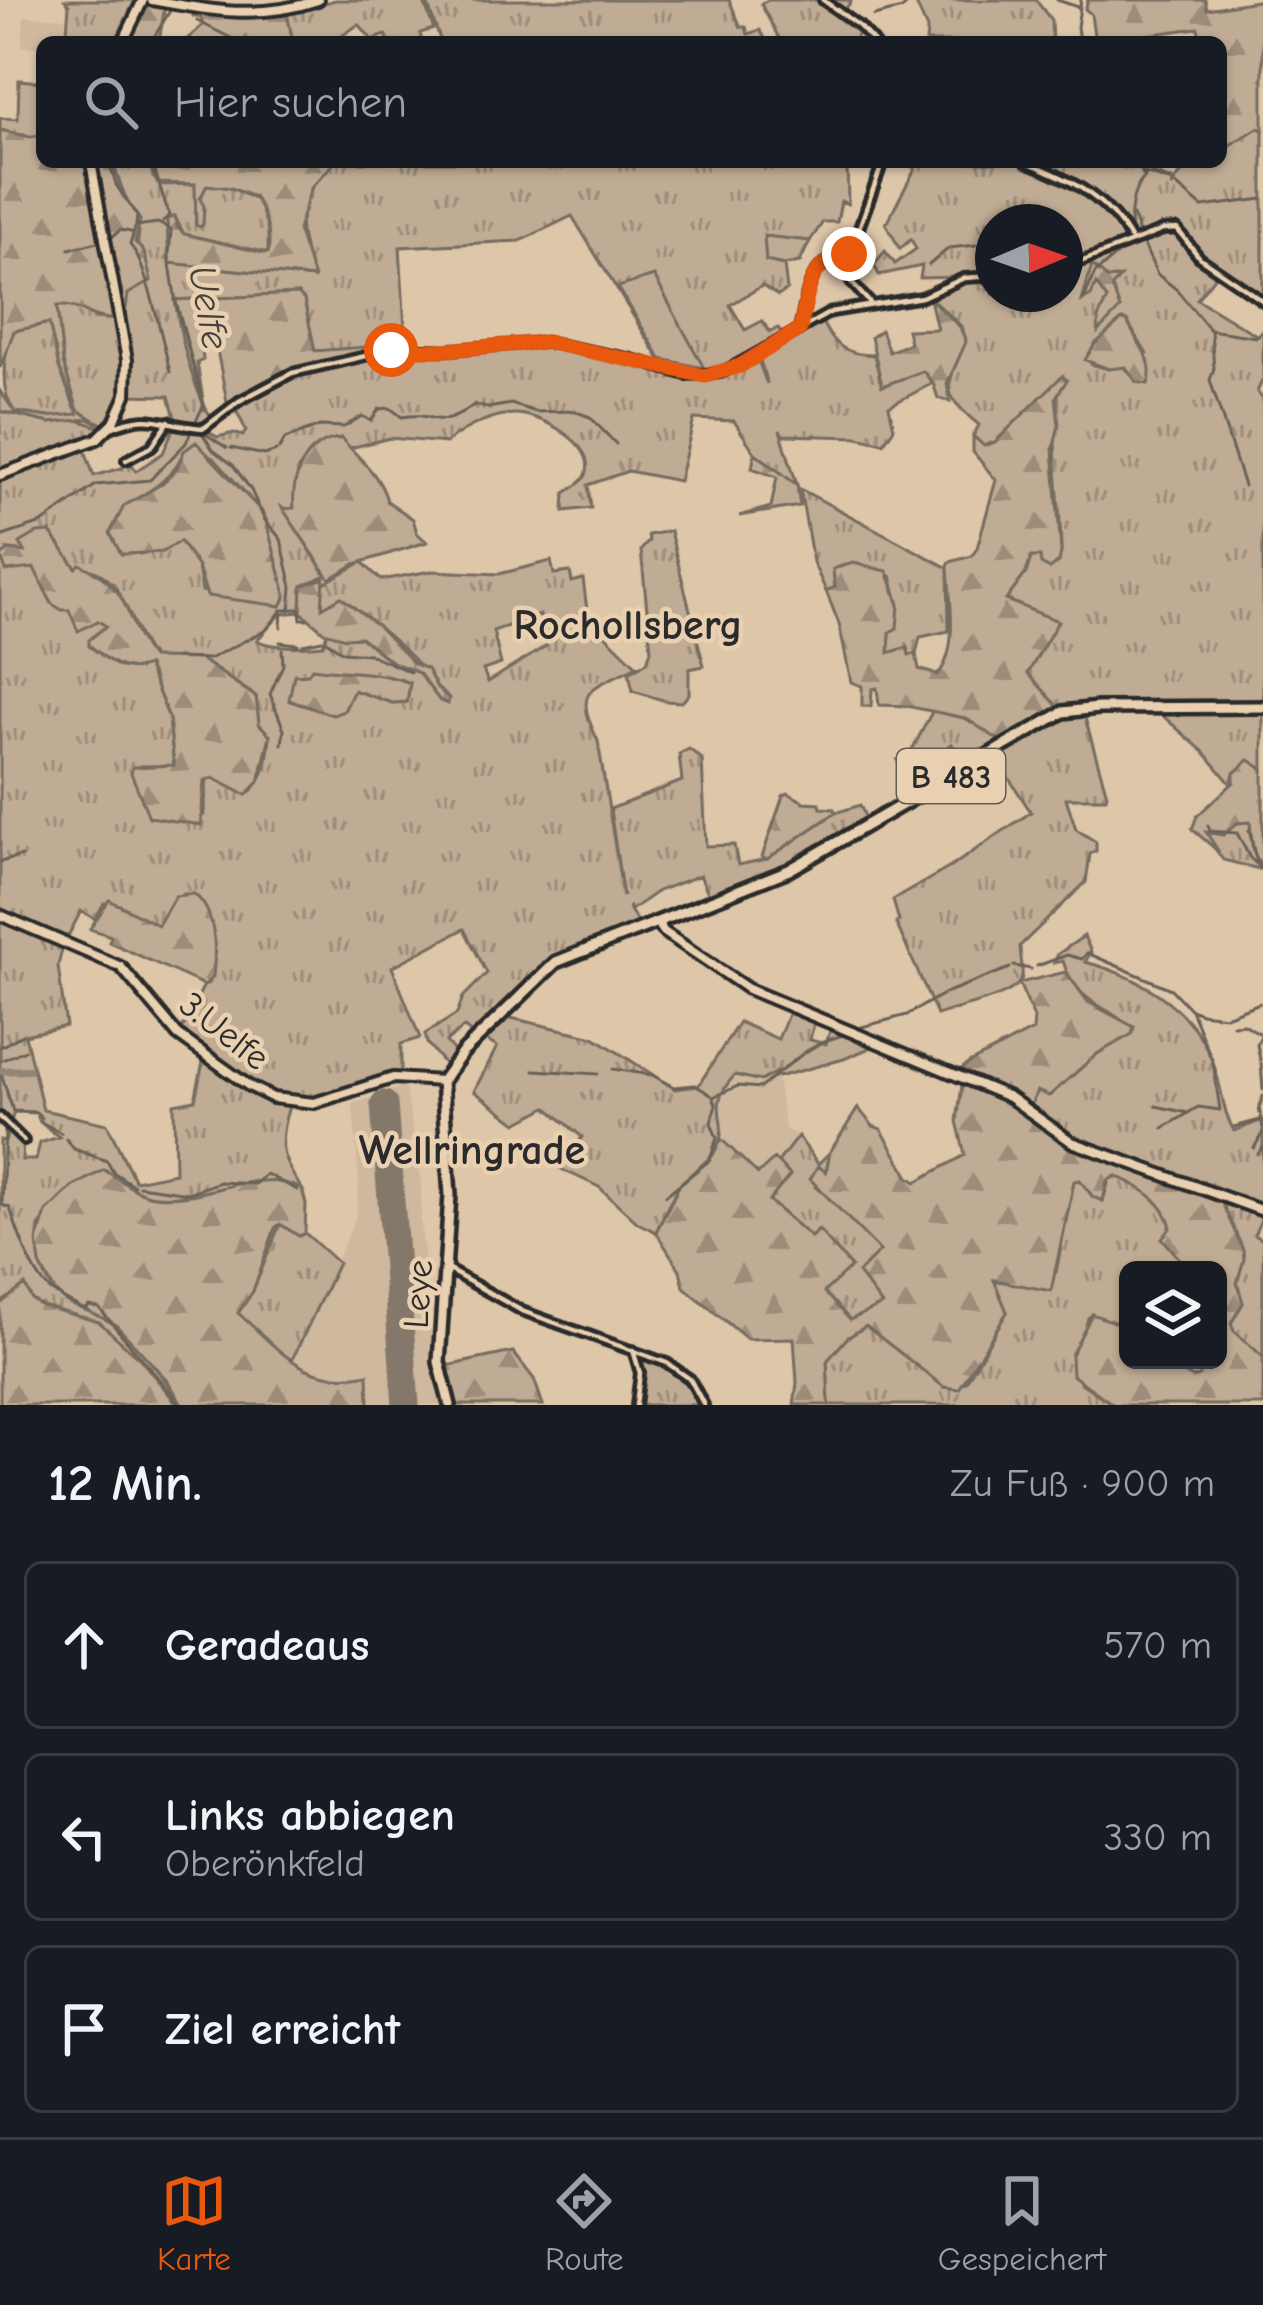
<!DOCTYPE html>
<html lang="de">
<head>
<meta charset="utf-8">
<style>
	:root { --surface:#171b24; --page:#242831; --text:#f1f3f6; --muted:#9ea1a6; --line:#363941; --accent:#ea580c }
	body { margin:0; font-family:"Comic Neue",sans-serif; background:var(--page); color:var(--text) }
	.controls { position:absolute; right:36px; bottom:36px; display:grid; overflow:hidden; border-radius:18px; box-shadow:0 3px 9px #0004 }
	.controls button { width:108px; height:108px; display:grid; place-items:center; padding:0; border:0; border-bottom:3px solid var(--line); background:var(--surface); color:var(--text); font:60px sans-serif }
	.compass { position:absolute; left:975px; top:204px; width:108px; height:108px; border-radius:50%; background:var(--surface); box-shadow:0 3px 9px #0004; rotate:88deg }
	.stop { position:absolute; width:36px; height:36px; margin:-27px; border:9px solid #ea580c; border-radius:50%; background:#fff }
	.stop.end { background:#ea580c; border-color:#fff; box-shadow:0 3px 12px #0008 }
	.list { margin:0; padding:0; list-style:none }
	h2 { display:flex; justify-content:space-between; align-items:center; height:156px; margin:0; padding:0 48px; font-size:51px }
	h2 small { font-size:39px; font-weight:400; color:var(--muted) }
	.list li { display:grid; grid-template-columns:78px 1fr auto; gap:36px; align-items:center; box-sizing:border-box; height:168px; margin:0 24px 24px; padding:0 24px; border:3px solid var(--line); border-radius:18px }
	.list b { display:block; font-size:45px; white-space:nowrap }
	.list p { margin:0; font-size:39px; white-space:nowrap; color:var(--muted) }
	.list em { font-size:39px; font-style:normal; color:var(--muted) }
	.icon { flex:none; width:66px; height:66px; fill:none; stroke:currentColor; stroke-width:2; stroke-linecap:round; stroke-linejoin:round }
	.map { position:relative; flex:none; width:1263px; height:1405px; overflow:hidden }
	.search { position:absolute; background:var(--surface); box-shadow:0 3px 9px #0004; left:36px; right:36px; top:36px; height:132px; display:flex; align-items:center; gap:30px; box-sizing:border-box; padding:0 42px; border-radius:18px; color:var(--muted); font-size:45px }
	.sheet { height:732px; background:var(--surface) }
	nav { display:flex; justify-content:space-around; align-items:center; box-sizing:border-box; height:168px; border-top:3px solid var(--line); background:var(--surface); font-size:33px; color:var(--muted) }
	nav a { display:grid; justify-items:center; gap:6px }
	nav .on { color:var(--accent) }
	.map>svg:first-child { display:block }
</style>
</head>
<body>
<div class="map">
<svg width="1263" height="1405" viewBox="0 0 1263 1405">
	<defs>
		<pattern id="grass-tufts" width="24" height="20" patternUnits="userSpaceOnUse" patternTransform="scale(3)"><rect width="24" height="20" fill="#c0ac94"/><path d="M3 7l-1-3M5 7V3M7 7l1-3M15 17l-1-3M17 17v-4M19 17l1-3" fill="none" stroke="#9c8c79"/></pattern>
		<pattern id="forest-firs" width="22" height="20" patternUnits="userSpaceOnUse" patternTransform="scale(3)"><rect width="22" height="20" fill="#c0ac94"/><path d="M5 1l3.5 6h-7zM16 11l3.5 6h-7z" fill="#9c8c79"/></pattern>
	</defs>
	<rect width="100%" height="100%" fill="#dec6a9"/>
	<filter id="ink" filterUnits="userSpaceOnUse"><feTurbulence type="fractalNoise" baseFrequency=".00833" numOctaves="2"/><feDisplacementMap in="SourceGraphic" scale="24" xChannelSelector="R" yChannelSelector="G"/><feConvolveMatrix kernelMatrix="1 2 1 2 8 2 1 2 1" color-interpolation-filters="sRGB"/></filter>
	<g filter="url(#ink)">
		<path fill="#ceb89e" d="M24 16 65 18 64 42H42V47L22 46Z
			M776 1072 785 1129 798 1136 778 1162 774 1159 758 1175 721 1139 717 1115 720 1091 735 1075 761 1081Z
			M405 1086 421 1180V1223L435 1368 445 1405H369L368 1374 351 1377 320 1374 291 1362 356 1217 359 1182 353 1104Z"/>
		<path fill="url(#grass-tufts)" stroke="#766c60" stroke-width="3" fill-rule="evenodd" d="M135 0 115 42H66L69 5 65 0Z
			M335 0H423L434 29 420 33 422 42H389L386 35 372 40 359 24 333 42H293L287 14Z
			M426 0H729L741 27H746L748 34 760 30 767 42H441Z
			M768 0H852L842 14 859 26 855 42H781L761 4Z
			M908 0H1036L1051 20 1052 42H926L927 29 916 4Z
			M19 80 42 82V135L30 137 0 130V118L18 119Z
			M1258 127 1263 130V301L1218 272 1197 299 1258 336 1263 329V379L1257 392 1263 399V704L1083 705 1061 710 1028 673 1057 622 1006 599 1026 573 1031 557 1061 552C1061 493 1047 434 1062 377L995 442 984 446 973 436 979 425C935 389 949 387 966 339L961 326 932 299 966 277 920 278 922 266 879 275 874 265 885 251 895 264 916 249 911 239 900 249 886 224 915 169 906 162H1139L1143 176 1153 173 1172 180V187C1180 167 1201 162 1221 162V150ZM993 222H1065V294H993ZM1122 320 1127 321 1147 354 1131 373 1122 366 1108 369 1091 364 1107 333Z
			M112 162H150L153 177 161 185 195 184 196 225 200 199 207 184 231 188 258 201 268 229V253L184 234 175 217 167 219 169 263 313 278C296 225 290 204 335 162H847L848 204 841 201 837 222H823L810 241 765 237 766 261 784 265 787 290 778 296 762 286 730 305 745 330 762 321 770 332 778 328 784 337 821 319C831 344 846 355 874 355L882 386 923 371 933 383 889 406 894 428 884 443 858 437 783 435 780 430 797 485 755 453 734 421 694 419 679 481 628 471 588 485 591 508 564 511 565 493C572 488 583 483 586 475 597 446 547 419 524 415 499 410 465 427 446 443L390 438 350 448H316L298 469 294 508 291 511 282 507 326 575 302 586 301 612 281 614 257 640C269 648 308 647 323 645L327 633 360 637 392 662 419 673 440 701C433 666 369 620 341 597L322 609 321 585 362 562 381 580 431 571 499 574 551 561 554 574 570 572 572 582 583 579 588 618 637 666C590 690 572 687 598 741L623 897 610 809 682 781 679 754 689 749 702 759 706 846 734 845 738 865 767 859 835 813 860 805 867 821 803 861 711 899 700 875 658 891 631 910 628 906 639 926 566 956 475 1038 464 1027 446 1042 456 1053 445 1065 427 1043 425 1034 457 1014 463 997 487 973 464 929 392 967 420 1038 401 1044V1073C372 1081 340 1097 311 1100 262 1106 217 1059 180 1033L204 985 209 983C213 950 219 920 194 894H183L158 926 120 905 104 903 95 919 81 911 66 940 0 908V477L84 447 94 476 122 468 130 461 136 471 163 453 175 424 204 429 217 437 234 433 243 436 246 430 234 406 292 374 403 350H487L544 344 625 358 699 378 722 374 757 358 767 384 758 354C724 371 700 380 664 366L572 216 520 241 400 247 406 346 315 351 304 300 298 294 175 300C181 339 192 387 212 419L204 426 176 421 169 396 127 395 121 319 128 294 148 279 146 258 137 248 139 232ZM184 451 214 458 264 514 286 596 280 605 202 591 198 567 180 541 140 554 124 506C150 491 172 480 184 451ZM50 532 76 568C127 567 127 629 153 658L200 659 256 696 259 724 270 736C269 756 264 783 246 795L213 778 207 779 204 815 173 821 156 817 141 766H174L169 718 147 665 119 667 89 646 96 634 107 626 99 620 72 615 33 568 9 550 26 552ZM540 615 546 646 488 682 483 670 501 664 493 631ZM322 670 400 679 410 683 407 702 393 703 353 690 333 715 290 701Z
			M72 305 95 318 118 320C126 364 128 385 108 427L78 411 79 415 47 417 15 412C0 392 1 358 14 331L50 323 59 367 75 408 63 363 57 312V306Z
			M0 411 50 423 75 419 105 429 0 474Z
			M800 489 948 568 949 631 920 637 916 654 909 655 908 648 889 654 890 632 899 605 891 576C873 566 852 558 833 570L835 587 826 591 813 562Z
			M670 531 704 666 689 669V694L682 702 666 701 633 691 629 673 647 662 651 650 641 550 649 541 648 535Z
			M1263 709V769L1249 760 1234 773 1231 784 1204 752 1156 710Z
			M933 710 975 721 1002 742 967 764 952 745 905 773 897 760 912 750Z
			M1083 711 1107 794 1106 798H1066L1076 829 1096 842V851L1090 854 1086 882 1020 946C1020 955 1023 967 1022 976 1020 997 957 1007 937 1015L896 923 899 921 893 900 952 866 1031 812 993 754 1056 718Z
			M1250 822 1253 851 1263 870 1223 860 1206 836V832L1223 835 1237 823Z
			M0 917 63 945 58 966 66 1026 25 1035 43 1110 107 1124 135 1181 175 1173 174 1104 195 1100 204 1057 289 1106C277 1145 280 1156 302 1189 252 1167 206 1201 154 1196 136 1194 120 1179 104 1170L72 1187 39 1227C34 1255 45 1294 75 1306 90 1312 105 1316 117 1327 144 1350 163 1378 183 1405H178L141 1360 99 1322 42 1306 32 1300 25 1286 0 1304V1140L5 1141 10 1126 23 1141 22 1160H36L40 1143 59 1137 40 1122 36 1113 14 1112 10 1124 0 1116Z
			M1084 936 1091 952 1085 962C1147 978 1202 1014 1218 1079 1223 1098 1224 1113 1234 1131L1263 1120V1215L1254 1235 1263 1240V1357L1234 1331 1231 1323 1243 1303 1237 1283 1243 1250 1218 1194 1072 1142 1029 1109 1037 1091 1050 1095 1097 1054 1132 1033C1115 1004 1078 1010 1063 961L1054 963 1058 954Z
			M791 1007 815 1018 810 1040 826 1044 832 1024 879 1044 844 1059 778 1077 776 1072 761 1081 735 1075C704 1108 730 1117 718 1146 711 1162 695 1169 684 1181 671 1194 664 1216 656 1232L638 1223 599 1187 561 1169 582 1137 547 1107 517 1123 474 1091 497 1047 481 1037 502 1016 594 1037 675 1089 698 1086 739 1022 778 1039Z
			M798 1136 818 1164 830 1152 826 1172 815 1187 835 1201 880 1251 858 1273 883 1304 850 1320 824 1292 851 1267 818 1230 811 1238 769 1200 790 1175 778 1162Z
			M1110 1176C1134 1179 1163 1200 1171 1223L1168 1233 1189 1270H1128V1327L1092 1315 1088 1318 1074 1370 1081 1383 1114 1405H829L827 1361 847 1338 866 1326 944 1387 966 1382 1007 1312 993 1279 1035 1286 1056 1272 1074 1181 1080 1180 1093 1197 1103 1201Z
			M280 1224 299 1236 305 1233 338 1263 291 1362 238 1313 253 1291Z
			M636 1352C673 1365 683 1371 704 1405H636L641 1375Z"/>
		<path fill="url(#forest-firs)" stroke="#766c60" stroke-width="3" d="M1088 0H1205L1207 9 1263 0V130L1258 128 1221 150V42H1201L1198 28 1095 42 1091 14 1085 9Z
			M152 3 165 5 159 42H125L144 6Z
			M194 10 260 16 287 14 293 42H184L203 25 201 18 193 16Z
			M0 130 30 137 42 135V162H112L122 194 140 220 135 242 144 252 151 281 128 294 125 315C100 328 83 303 57 306L63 363 78 410 107 428 88 419 50 423 0 411V391L15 412 47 417 78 414 59 367 49 323 14 331 0 368Z
			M150 162H335L311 188 298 230 314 278 169 263 167 219 175 216 177 227 184 234 263 253H268C272 235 265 212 254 197L231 188 207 185 200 199 204 206 203 224 200 227 196 225 195 184 157 183Z
			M764 236 810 241 800 262 784 265 766 261Z
			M1092 265 1108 279 1120 277 1112 287 1120 309 1098 332V318L1107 299 1096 284 1091 296 1082 301Z
			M298 294 304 300 315 351 377 346 372 352 301 367 228 407 216 345 202 347 203 360 197 363 205 411 175 300Z
			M930 299 960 327 966 342 947 384 950 401 938 398 933 383 923 371 882 386 871 337 881 330 889 352 910 343 907 330 937 329Z
			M1122 320 1127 321C1136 343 1157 360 1148 384L1136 382 1126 367 1109 369 1085 360 1095 344Z
			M1062 376 1067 380 1056 397 1059 425 1053 449 1061 552 1059 562 1050 569 1041 564 1040 557H1031L1026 573 1006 600 1058 621 1028 673 1061 710 1002 742 965 718 906 706 879 705 877 688 872 689 871 706H862V686L851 682 839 624 826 591 835 587 833 569 853 563 887 571 899 605 897 628 890 632 889 653 907 647 909 655 916 654 919 669 937 675C960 652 949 596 948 566L950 562 972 556 977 548 996 480 973 452V436L984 446 995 442Z
			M341 438C358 457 381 476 387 501L413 519 417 533 427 542 355 564 330 579 283 509 294 508C291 477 305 441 341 438Z
			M196 442 264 514 286 596 281 606 207 596 198 567 180 541 162 552 125 554H121L110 533 124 506 163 483 177 468 184 451Z
			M755 453 797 485 800 506 739 516 771 507 777 477 752 468Z
			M50 532 76 568 80 564C139 593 119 617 152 658L200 659 256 697 259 724 270 735 259 782 246 795 213 778 204 781 201 825 149 817 131 773 133 767 174 765 169 718 148 666C124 675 107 660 89 645V640L106 626 98 621 78 631 69 610H62L52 604 34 568 6 571 1 556 9 550 25 552 20 543 37 533Z
			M324 578 322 608 341 597 377 625 414 664 427 669 437 688 449 698 448 704 440 701 419 673 392 662 361 637 345 638 324 632 301 612 302 586Z
			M312 668C345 673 377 670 410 683L407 702 392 703 354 690 344 711 333 715 289 700 294 675 308 674Z
			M952 744 967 764 919 790 905 773Z
			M1249 760 1263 769V871L1253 851 1250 822 1237 823 1223 835 1206 832 1219 852 1192 829 1197 816 1234 782V773Z
			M788 793 804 802 820 803 821 808 834 809 835 813 767 859 762 857 783 796Z
			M194 894C217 911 216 950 213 977L204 985 109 942 111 936 90 929 109 900 158 925 175 896Z
			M1066 972 1088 1002 1134 1027 1132 1034 1097 1054 1049 1096 1037 1091 1029 1110 1072 1142 1218 1194 1243 1250 1244 1259 1237 1283 1243 1303 1231 1323 1234 1331 1263 1357V1405H1114L1072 1375 1071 1355 1092 1314 1128 1327V1360H1161L1193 1378 1199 1376 1205 1360H1218V1270H1189L1162 1238 1171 1227C1165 1201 1140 1186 1116 1176L1107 1181 1103 1201 1093 1197 1080 1180 1074 1181 1051 1291 994 1280 1007 1312 959 1389 944 1387 866 1326 847 1338 827 1361 829 1405H794L797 1383 794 1338 747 1339 684 1287 680 1270 656 1232 680 1184 713 1155 721 1139 758 1174 774 1159 790 1175 769 1201 811 1237 819 1230 851 1267 824 1292 850 1320 882 1305 858 1273 880 1251 810 1179 818 1166 826 1172 830 1152 858 1108 873 1126 881 1129 909 1177 916 1182 965 1155 957 1121 963 1078 955 1074 969 1063 1033 1030 1034 1018 1019 983Z
			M104 1170C120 1179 136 1194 154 1196 209 1203 248 1165 302 1189L306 1204 305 1233 299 1236 280 1224 275 1228 253 1291 238 1313C281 1351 305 1387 368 1374L369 1405H183L167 1380 115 1324 64 1300 54 1290 40 1264 37 1241 46 1212 72 1187Z
			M25 1285 32 1300 42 1306 99 1322 141 1360 178 1405H0V1304Z
			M513 1352 534 1379 543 1405H453L442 1367Z"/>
		<path fill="#c0ac94" stroke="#766c60" stroke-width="3" d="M654 276 704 368 661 359 618 287Z"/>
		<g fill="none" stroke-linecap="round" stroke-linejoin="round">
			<path stroke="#6a6258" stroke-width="3" d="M1057 0 1078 7
				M874 16 902 9 910 1
				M197 21 239 42
				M151 42 171 9
				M1079 42 1077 27 1081 0
				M109 162 116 185 137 216 136 226 158 223 171 230 169 258 176 302 204 405 194 424
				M152 162 169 215 163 222
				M1145 173 1169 181
				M1176 185 1202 207 1263 199
				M1133 216 1140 237
				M135 228 130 245C145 259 164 345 170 372
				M1135 236 1130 232C1130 215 1131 187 1145 178L1137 162
				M112 237 120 230 131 232
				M1142 241 1157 274 1176 289 1210 330 1256 337 1263 329
				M980 246 993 251
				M69 249 98 242
				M929 265 949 248 976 245
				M1084 299 1095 273 1126 247 1137 243
				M1211 331 1214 368 1210 380 1244 486
				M202 433 213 450 233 465 251 490 264 519 281 539 292 587 290 610H282L281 627
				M204 433 227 448
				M231 448 265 455 276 451
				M279 449 285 439 320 426 344 427 362 416 371 421 379 409 390 408 402 417C439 410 435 434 474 405L488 408 511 404 536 412 574 411 590 417 616 444
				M0 537 42 523 96 485 150 480 186 443 192 429
				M289 609H300L301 619H307
				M326 641 343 652 369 654 410 672
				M280 642 298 644
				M303 644 322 640
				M282 649 283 665 270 694 284 730 282 744
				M176 658 209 659 266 630 282 610
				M1208 825 1210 831 1237 833 1250 858 1263 870
				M1249 830 1257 863
				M0 862 22 856
				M1014 966 1031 969
				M1037 966 1067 955 1082 959 1087 953 1171 989 1190 1009 1201 1013 1225 1016 1260 1003
				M1233 1025 1243 1024 1261 1034
				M858 1028 907 1015 945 993 1010 968
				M0 1047 22 1035
				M1260 1060 1257 1044 1263 1032
				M0 1061 25 1050
				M1261 1063 1263 1090
				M613 1069 652 1075 674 1087 695 1085 711 1095
				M0 1070 13 1111
				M534 1070 598 1074
				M1263 1096 1259 1108 1263 1128
				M1156 1106 1188 1113 1198 1107 1220 1110 1213 1062 1191 1010
				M14 1111 36 1112 42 1118
				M41 1122 61 1133
				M1234 1127 1260 1120
				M1163 1128 1187 1114
				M5 1130 2 1205 10 1208C17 1230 32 1273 49 1289 58 1297 73 1303 84 1310L89 1306 99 1308 181 1405
				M66 1139 74 1149 107 1161 113 1172 134 1186
				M1254 1148 1263 1132
				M1258 1154 1263 1147
				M139 1186 188 1193 220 1182 255 1184 266 1174 297 1190
				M666 1195 710 1160 717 1138 711 1123 716 1104 713 1097 738 1086 760 1088C790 1065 812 1039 851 1034"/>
			<path stroke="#948676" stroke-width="8" d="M0 1071 29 1070"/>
			<path stroke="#84786a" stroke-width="27" d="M384 1104 406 1405"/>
			<g stroke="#2b2b2b" stroke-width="14">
				<path id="street" d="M823 0 859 26 874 42
					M1026 162C1071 179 1109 199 1132 242
					M845 258 851 282 870 303
					M1065 268 1163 230 1177 229 1200 258 1263 301
					M799 330C807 299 807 258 845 258L851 250 883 162
					M108 429C154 409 159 425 204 428L239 401 292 373 400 348 445 350 546 342 628 358 686 375 721 373 831 312 922 297 964 278 993 276
					M126 460 152 446 169 421
					M0 1117 24 1141
					M445 1268 522 1311 667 1363 690 1379 704 1405
					M633 1350 640 1373 636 1405"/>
			</g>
			<g stroke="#2b2b2b" stroke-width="16">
				<path id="secondary" d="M152 0C210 11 260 20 318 0
					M123 42 143 0
					M0 475 97 439 114 422 126 395 127 360 91 162
					M0 915 121 967 178 1035 249 1086 273 1098 314 1103 393 1078 442 1081
					M657 922 664 932 748 989 1009 1097 1072 1142 1263 1211"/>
			</g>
			<g stroke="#2b2b2b" stroke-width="18">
				<path id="primary" d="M450 1405 439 1362 450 1195 442 1081 463 1052 556 962 789 870 1063 712 1098 708 1263 707"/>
			</g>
			<use href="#street" stroke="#e9d0b1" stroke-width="4.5"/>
			<use href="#secondary" stroke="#e9d0b1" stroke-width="8"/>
			<use href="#primary" stroke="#e9d0b1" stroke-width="9"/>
		</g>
	</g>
	<g fill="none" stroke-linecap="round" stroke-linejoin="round" filter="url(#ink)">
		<path stroke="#ea580c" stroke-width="15" d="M391 350H445L546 342 705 376 740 366 800 329C807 299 808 258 845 258L849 254"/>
	</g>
	<g text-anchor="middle" stroke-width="9" stroke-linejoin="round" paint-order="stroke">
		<rect fill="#e9d0b1" stroke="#645c53" stroke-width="3" x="897" y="749" width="108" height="54" rx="9"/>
		<g font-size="33" font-weight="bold" fill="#2b2b2b">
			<text x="951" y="788">B 483</text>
		</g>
		<g font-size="36" fill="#2b2b2b" stroke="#e9d0b1">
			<text transform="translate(225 1030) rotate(38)" y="13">3.Uelfe</text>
			<text transform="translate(417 1294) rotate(-86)" y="13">Leye</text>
		</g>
		<g font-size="39" font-style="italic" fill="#45423e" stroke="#e9d0b1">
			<text transform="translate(210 307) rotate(80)" y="14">Uelfe</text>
		</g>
		<g font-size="42" font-weight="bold" fill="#2b2b2b" stroke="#e9d0b1">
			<text x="628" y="639">Rochollsberg</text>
			<text x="472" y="1164">Wellringrade</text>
		</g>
	</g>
</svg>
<div class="controls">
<button><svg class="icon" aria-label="layers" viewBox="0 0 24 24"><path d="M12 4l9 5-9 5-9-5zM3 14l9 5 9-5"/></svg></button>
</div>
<svg class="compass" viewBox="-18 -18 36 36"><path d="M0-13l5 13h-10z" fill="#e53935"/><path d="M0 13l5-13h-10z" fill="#9ea1a6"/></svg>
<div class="stop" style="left:391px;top:350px"></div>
<div class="stop end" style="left:849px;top:254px"></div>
<div class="search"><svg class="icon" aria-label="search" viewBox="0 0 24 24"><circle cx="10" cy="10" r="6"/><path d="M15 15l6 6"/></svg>Hier suchen</div>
</div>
<section class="sheet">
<h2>12 Min.<small>Zu Fuß · 900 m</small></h2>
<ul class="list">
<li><svg class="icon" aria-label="ahead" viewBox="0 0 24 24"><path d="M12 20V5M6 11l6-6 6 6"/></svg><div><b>Geradeaus</b></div><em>570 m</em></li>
<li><svg class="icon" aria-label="left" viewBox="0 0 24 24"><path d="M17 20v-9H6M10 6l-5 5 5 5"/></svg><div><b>Links abbiegen</b><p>Oberönkfeld</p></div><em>330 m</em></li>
<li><svg class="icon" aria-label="arrive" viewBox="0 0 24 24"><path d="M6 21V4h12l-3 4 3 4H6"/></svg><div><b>Ziel erreicht</b></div></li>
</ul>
</section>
<nav>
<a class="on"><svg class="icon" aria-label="map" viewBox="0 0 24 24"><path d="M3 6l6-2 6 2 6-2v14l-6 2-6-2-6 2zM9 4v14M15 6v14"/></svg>Karte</a>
<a><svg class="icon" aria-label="directions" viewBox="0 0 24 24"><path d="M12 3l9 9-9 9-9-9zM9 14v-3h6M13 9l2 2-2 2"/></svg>Route</a>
<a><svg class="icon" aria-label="saved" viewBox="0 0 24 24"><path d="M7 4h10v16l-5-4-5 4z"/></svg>Gespeichert</a>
</nav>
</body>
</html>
